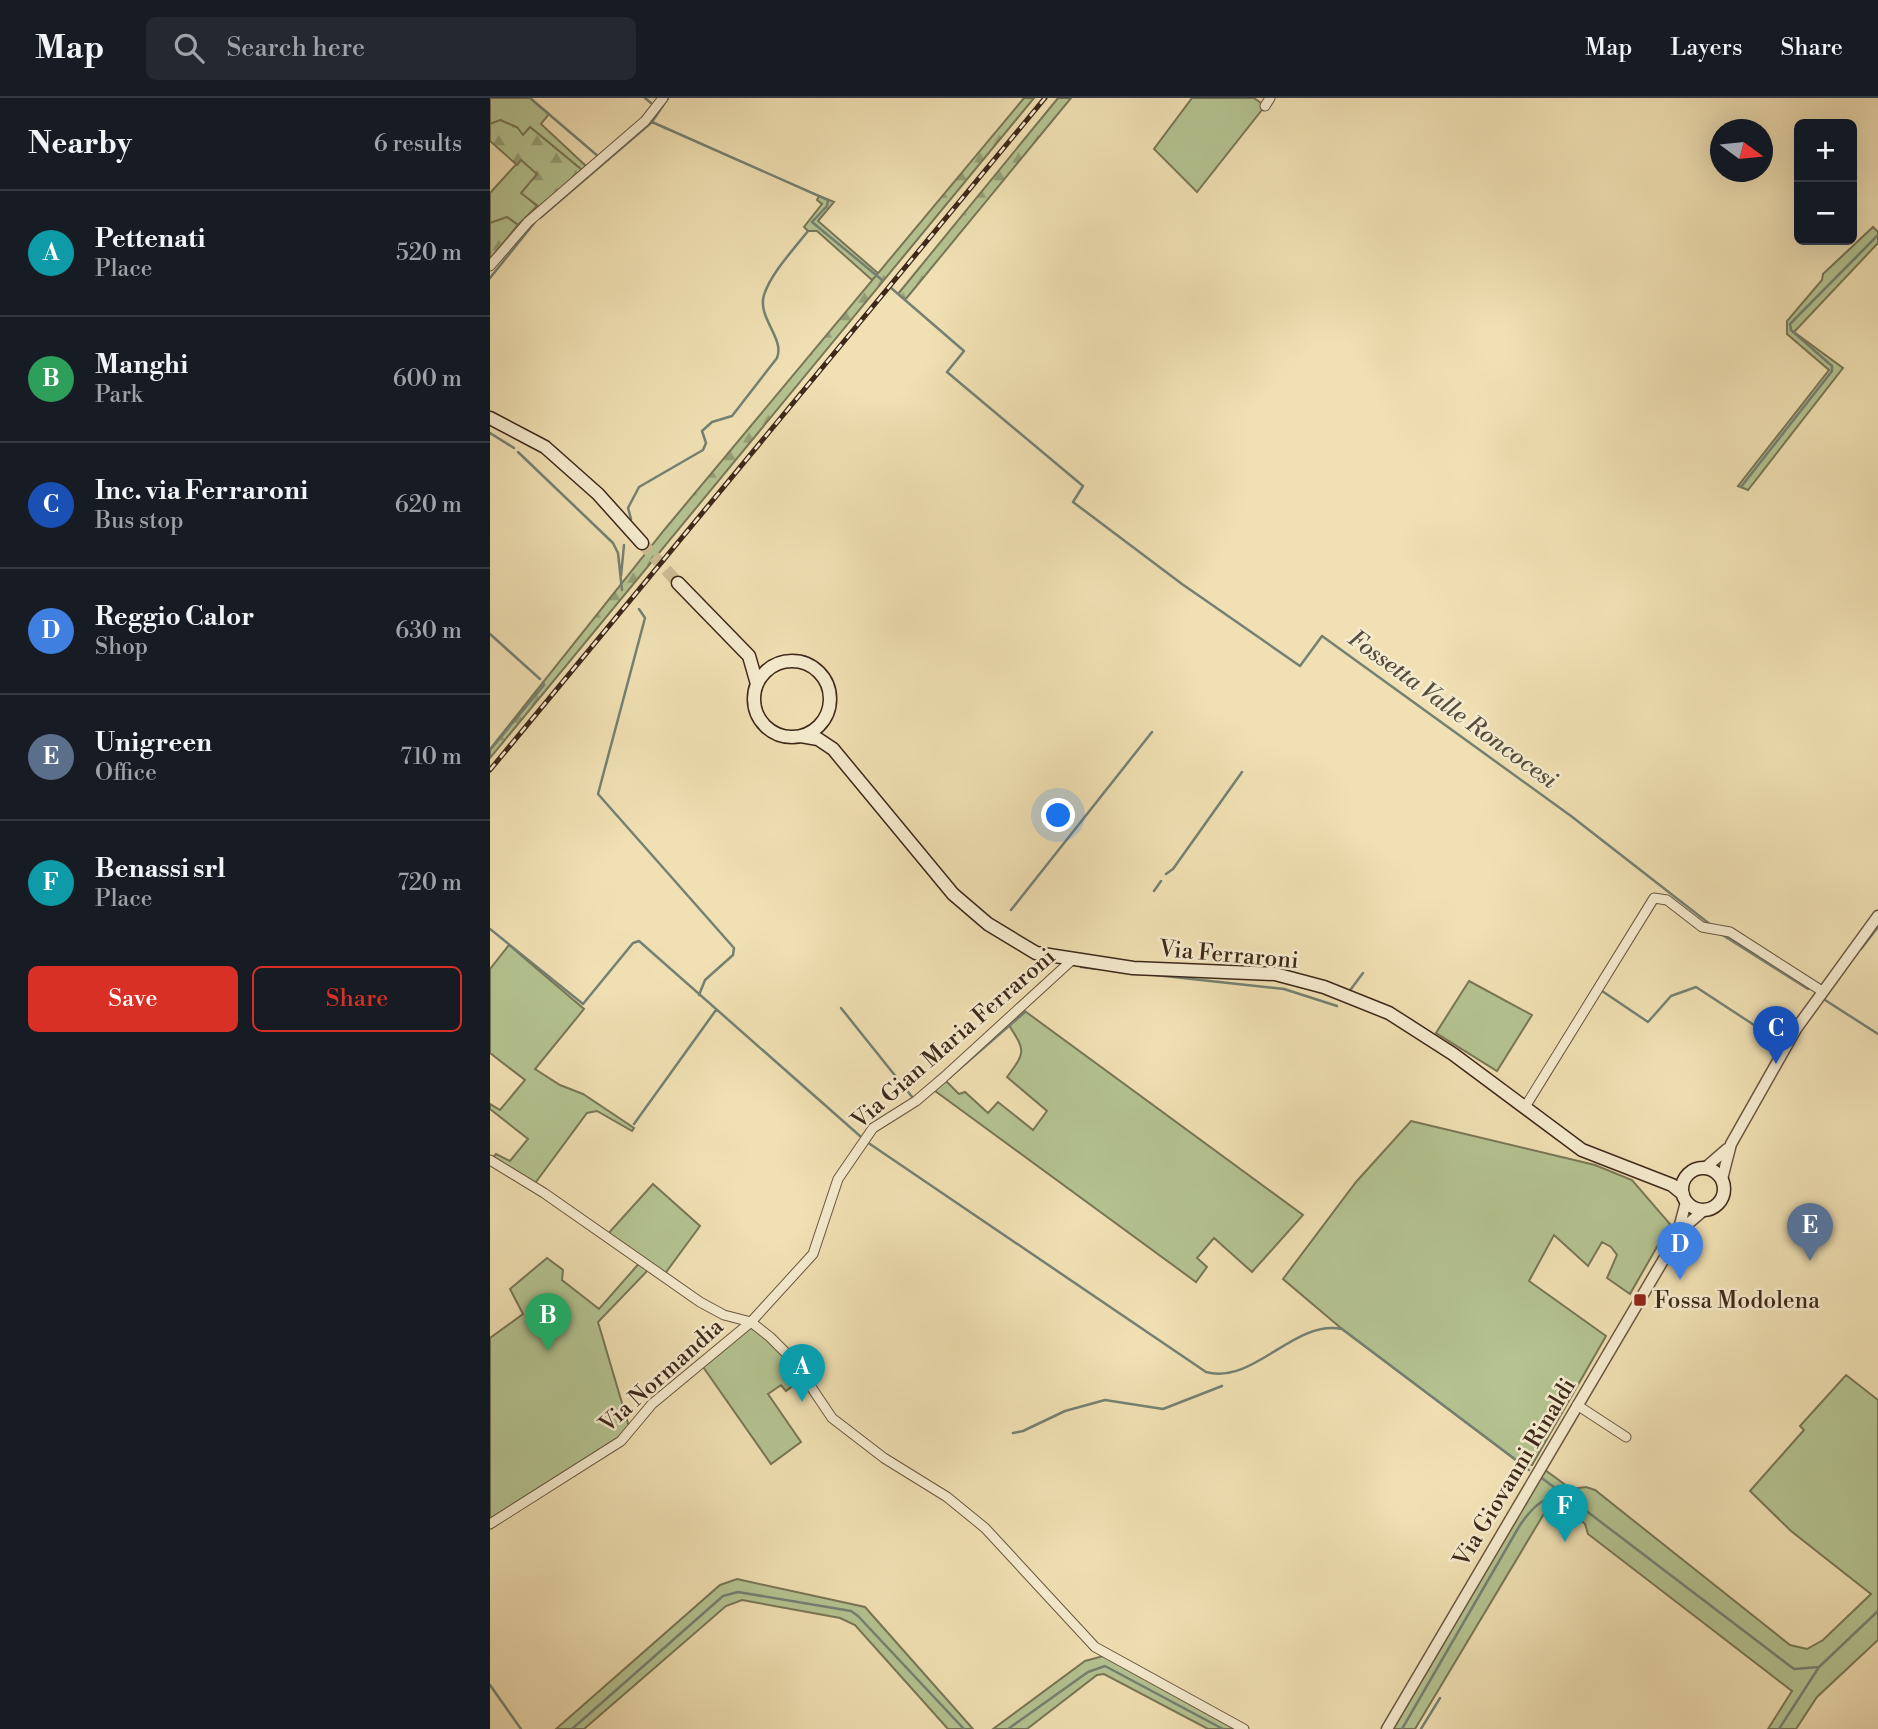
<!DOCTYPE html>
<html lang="en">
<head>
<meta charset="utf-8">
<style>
	:root { --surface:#171b24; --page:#242831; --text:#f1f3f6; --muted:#9ea1a6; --line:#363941; --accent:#d93025 }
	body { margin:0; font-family:"Libre Bodoni",serif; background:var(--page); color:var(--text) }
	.controls { position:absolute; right:21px; top:21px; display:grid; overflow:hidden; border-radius:10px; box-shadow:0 7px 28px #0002 }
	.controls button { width:63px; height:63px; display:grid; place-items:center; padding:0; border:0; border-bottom:2px solid var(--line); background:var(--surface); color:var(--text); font:35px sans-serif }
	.compass { position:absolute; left:1220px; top:21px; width:63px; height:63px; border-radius:50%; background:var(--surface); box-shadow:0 7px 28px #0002; rotate:105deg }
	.you { position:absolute; left:569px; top:718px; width:24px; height:24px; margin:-18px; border:5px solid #fff; border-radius:50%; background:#1a73e8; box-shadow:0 0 0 10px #1a73e833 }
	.badge { display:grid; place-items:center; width:46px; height:46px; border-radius:50%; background:var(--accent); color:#fff; font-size:23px; font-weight:700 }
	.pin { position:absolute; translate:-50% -58px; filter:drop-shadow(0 2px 4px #0008) }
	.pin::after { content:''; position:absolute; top:37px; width:24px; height:21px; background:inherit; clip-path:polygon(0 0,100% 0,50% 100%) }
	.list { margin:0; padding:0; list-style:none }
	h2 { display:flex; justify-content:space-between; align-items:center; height:91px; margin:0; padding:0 28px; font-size:30px }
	h2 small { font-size:23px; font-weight:400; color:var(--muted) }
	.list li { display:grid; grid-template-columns:46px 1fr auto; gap:21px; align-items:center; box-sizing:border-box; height:126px; padding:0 28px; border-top:2px solid var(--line) }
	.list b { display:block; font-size:26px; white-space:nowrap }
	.list p { margin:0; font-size:23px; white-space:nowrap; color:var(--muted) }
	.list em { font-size:23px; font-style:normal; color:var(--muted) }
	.actions { display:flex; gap:14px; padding:21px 28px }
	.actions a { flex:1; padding:16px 0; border:2px solid var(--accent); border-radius:10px; text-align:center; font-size:24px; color:var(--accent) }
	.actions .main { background:var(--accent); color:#fff }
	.icon { flex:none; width:38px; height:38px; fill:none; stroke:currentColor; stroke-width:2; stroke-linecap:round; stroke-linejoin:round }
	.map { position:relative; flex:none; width:1388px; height:1631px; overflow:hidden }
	header { display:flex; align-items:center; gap:42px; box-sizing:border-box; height:98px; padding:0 35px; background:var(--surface); border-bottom:2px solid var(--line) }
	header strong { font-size:33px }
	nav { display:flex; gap:38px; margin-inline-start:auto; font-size:24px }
	.search { width:490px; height:63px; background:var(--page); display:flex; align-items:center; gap:18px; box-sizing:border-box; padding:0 24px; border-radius:10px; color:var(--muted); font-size:26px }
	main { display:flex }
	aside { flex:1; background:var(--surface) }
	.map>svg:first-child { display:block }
</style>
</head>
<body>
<header>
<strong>Map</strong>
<div class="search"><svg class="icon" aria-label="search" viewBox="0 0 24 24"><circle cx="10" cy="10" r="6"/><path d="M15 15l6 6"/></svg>Search here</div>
<nav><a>Map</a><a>Layers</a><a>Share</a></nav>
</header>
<main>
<aside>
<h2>Nearby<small>6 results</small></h2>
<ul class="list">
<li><span class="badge" style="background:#0f9aa8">A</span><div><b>Pettenati</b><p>Place</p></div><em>520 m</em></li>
<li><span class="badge" style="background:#2e9e5b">B</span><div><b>Manghi</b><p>Park</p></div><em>600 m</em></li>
<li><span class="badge" style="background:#1a4fb4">C</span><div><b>Inc. via Ferraroni</b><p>Bus stop</p></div><em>620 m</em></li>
<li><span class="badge" style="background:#3f7fe0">D</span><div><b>Reggio Calor</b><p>Shop</p></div><em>630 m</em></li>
<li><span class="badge" style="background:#5c6f8a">E</span><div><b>Unigreen</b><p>Office</p></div><em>710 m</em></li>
<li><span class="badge" style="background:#0f9aa8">F</span><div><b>Benassi srl</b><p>Place</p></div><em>720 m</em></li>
</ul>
<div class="actions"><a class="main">Save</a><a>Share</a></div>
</aside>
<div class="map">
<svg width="1388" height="1631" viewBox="0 0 1388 1631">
	<defs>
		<pattern id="forest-firs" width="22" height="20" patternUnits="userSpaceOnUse" patternTransform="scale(1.75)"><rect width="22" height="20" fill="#b4c391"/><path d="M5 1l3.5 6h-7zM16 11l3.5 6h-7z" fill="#949e76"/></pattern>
	</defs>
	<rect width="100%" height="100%" fill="#f0e0b3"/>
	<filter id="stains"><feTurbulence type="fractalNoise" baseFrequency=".00286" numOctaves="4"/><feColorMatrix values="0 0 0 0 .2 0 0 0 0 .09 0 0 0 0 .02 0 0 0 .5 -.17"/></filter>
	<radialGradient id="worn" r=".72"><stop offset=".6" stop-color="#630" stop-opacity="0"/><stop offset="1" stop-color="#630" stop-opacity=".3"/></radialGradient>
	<path fill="#b4c391" stroke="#797656" stroke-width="2" d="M0 0H40L59 16 51 26 96 68 92 72 41 30 33 37 11 22 0 26Z
		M702 0H764L775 8 707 94 664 51Z
		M31 61 48 76 32 95 47 108 28 127 17 119 0 125V95Z
		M329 98 344 104 328 123 389 176 382 182 327 133H318L314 129 332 106 327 102Z
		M1383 129 1388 134V145L1304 234 1353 270 1258 392 1248 388 1339 272 1297 236V223L1332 182 1333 176Z
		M19 847 94 911 45 971 70 987 93 996 144 1030 142 1033 107 1013 97 1015 43 1088 0 1063 6 1056 20 1063 38 1041 0 1011V1006L10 1012 35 982 0 955V871Z
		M979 883 1042 917 1007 973 946 935Z
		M532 911 813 1117 762 1174 724 1140 707 1160 717 1169 706 1184 441 990 453 980 469 996 475 994 498 1015 508 1004 543 1032 557 1013 517 979C537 952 535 953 517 924Z
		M921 1023 1105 1067 1142 1082 1180 1126 1140 1196 1117 1180 1127 1157 1121 1149 1112 1144 1098 1168 1064 1137 1039 1183 1116 1238 1042 1367 1029 1364 852 1231 793 1181 866 1084Z
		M163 1086 210 1128 174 1177 161 1169 108 1224 140 1332 0 1426V1240L33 1216 20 1191 57 1160 73 1172 72 1182 109 1211 152 1162 116 1138Z
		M261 1224 314 1279 296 1293 291 1287 278 1296 311 1344 281 1366 211 1266Z
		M1356 1277 1388 1302V1542L1327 1599 1306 1631H1278L1302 1593 1098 1436 1095 1426 1085 1417 1064 1419 1055 1414 925 1631H903L1055 1372 1081 1391 1096 1389 1105 1392 1300 1547 1317 1551 1333 1542 1381 1496 1301 1433 1260 1393 1314 1332 1310 1328Z
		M247 1481 375 1509 483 1631H458L365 1527 350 1520 252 1502 236 1508 94 1631H66L230 1487Z
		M617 1557 750 1631H718L614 1576 607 1577 537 1631H503L595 1563Z"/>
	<path fill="url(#forest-firs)" stroke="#797656" stroke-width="2" d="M534 0H544L0 660V651L175 431Z
		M568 0H581L415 202 408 196Z
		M10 22 27 29 33 37 40 29 92 72 52 111 31 95 47 76 31 62 27 67 0 43V26Z
		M17 119 28 127 0 161V125Z"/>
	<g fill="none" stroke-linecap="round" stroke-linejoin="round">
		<path stroke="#758173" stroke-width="2.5" d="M40 0 109 59
			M155 0 161 5
			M162 24 338 102 337 108 322 124 392 182
			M50 120 162 24 178 0
			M0 180 45 124
			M400 189 474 253 457 274 593 388 583 404 692 486 810 568 832 538 1081 718 1221 827
			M0 335 24 350
			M28 354 123 445 128 455 132 492
			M1251 389 1342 273V268L1301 232 1300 226 1388 137
			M141 421 138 410 149 389 213 352 216 345 212 333 222 324 242 318 287 260C295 240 267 220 274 197 281 175 304 151 318 133
			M131 478 134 447
			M149 511 155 520 108 696 244 850 243 857 215 882 209 897
			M0 536 50 581
			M0 652 54 587 53 584
			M676 776 683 771 752 674
			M664 793 671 783
			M521 812 662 634
			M0 831 93 906 143 845 149 843 370 1038
			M1231 836 1318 891
			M1371 851 1388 829
			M591 869 609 871
			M665 877 794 891 847 908
			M1112 893 1158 924 1181 898 1206 889 1290 944
			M858 895 873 875
			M1335 902 1388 936
			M351 910 423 1000
			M459 980 535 914
			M144 1026 226 912
			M377 1044 716 1274C764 1287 804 1221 852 1231L1039 1372
			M326 1158 334 1135
			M523 1335 533 1333 575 1313 615 1302 673 1311 732 1288
			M1053 1381 1079 1400
			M0 1587 31 1631
			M82 1631 233 1498 248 1494 361 1513 368 1518 474 1631
			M518 1631 598 1574 615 1568 733 1631
			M912 1631 1030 1427C1044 1407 1056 1394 1082 1402L1304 1571 1329 1569 1388 1513
			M931 1631 950 1600
			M1289 1631 1329 1569"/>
		<path stroke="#ccbb94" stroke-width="12" stroke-dasharray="12 6" stroke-linecap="butt" d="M152 445 188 485"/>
		<g stroke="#6a5640" stroke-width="11">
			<path id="minor" d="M775 8 780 0
				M0 168 38 124 155 23 173 0
				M1035 1009 1164 800 1177 802 1212 829 1240 834 1332 893
				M0 1062 54 1095 210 1204 234 1217 261 1224 280 1239 303 1262 342 1320 394 1360 457 1399 495 1430 605 1549 754 1631
				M1087 1307 1136 1339
				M0 1426 131 1343 162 1306 261 1224 323 1156 348 1081 383 1030 426 1003 453 980 582 862"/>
		</g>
		<g stroke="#6a5640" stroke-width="13">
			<path id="tertiary" d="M1215 1070 1237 1051
				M1232 1081 1241 1046 1306 931 1388 818
				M1193 1130 1213 1113
				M897 1631 1178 1154 1187 1138 1196 1104"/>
		</g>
		<g stroke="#3e281a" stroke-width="15">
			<path id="secondary" d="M0 320 55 349 108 396 152 445
				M188 485 259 558 267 586
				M264 601a38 38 0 1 1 76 0a38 38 0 1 1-76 0Z
				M311 638 328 641 343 651 463 796 498 826 546 855 643 870 785 876 834 889 899 915 963 956 1092 1052 1182 1087 1193 1096
				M1192 1091a21 21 0 1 1 42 0a21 21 0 1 1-42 0Z"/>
		</g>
		<use href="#minor" stroke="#f5ebce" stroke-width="9"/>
		<use href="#tertiary" stroke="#f5ebce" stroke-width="10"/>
		<use href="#secondary" stroke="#f5ebce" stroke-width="12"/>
		<g stroke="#3e281a" stroke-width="5">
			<path id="rail" d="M0 672 555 0"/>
		</g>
		<use href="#rail" stroke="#f5ebce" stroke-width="2.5" stroke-dasharray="8" stroke-linecap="butt"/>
	</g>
	<rect fill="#8f2418" stroke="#f5ebce" stroke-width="2.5" x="1143" y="1195" width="14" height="14" rx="3.5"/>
	<g text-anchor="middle" stroke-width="5" stroke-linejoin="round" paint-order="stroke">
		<g font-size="23" fill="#3e281a" stroke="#f5ebce">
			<text transform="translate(739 856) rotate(5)" y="8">Via Ferraroni</text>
			<text transform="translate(463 940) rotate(-41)" y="8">Via Gian Maria Ferraroni</text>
			<text transform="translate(171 1277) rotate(-42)" y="8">Via Normandia</text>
			<text transform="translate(1024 1374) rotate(-59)" y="8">Via Giovanni Rinaldi</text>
		</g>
		<g font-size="23" fill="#3e281a" stroke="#f5ebce" text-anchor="start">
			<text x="1164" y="1210">Fossa Modolena</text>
		</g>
		<g font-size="24" font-style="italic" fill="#554d3f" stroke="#f5ebce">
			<text transform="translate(963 611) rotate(36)" y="8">Fossetta Valle Roncocesi</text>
		</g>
	</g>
	<rect width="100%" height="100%" filter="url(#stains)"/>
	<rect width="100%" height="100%" fill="url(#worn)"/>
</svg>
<div class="controls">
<button>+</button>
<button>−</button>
</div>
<svg class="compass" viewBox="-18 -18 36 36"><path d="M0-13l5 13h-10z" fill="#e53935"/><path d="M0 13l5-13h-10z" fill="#9ea1a6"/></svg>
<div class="you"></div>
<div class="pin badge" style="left:312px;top:1304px;background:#0f9aa8">A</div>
<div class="pin badge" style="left:58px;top:1253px;background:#2e9e5b">B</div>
<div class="pin badge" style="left:1286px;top:966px;background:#1a4fb4">C</div>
<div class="pin badge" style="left:1190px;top:1182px;background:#3f7fe0">D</div>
<div class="pin badge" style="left:1320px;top:1163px;background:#5c6f8a">E</div>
<div class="pin badge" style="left:1075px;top:1444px;background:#0f9aa8">F</div>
</div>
</main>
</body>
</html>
